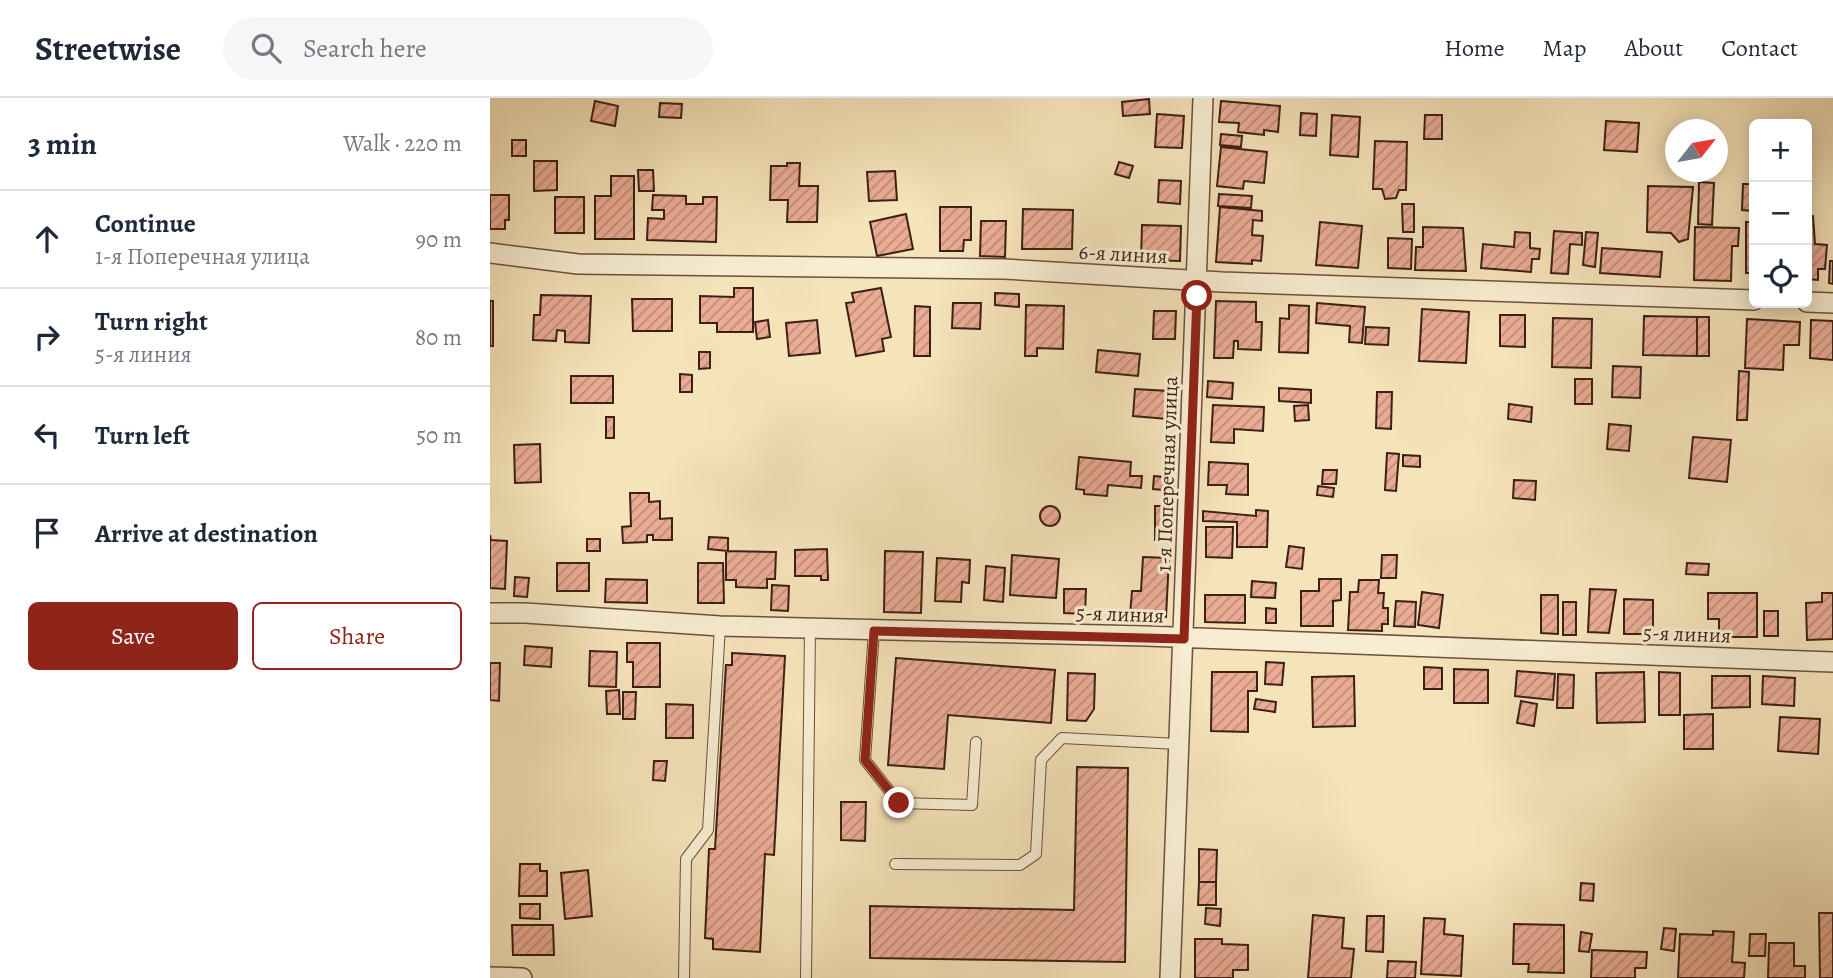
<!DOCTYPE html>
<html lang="en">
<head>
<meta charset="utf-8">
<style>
	:root { --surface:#fff; --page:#f6f6f7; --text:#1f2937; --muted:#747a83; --line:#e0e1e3; --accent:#8f2418 }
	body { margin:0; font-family:Alegreya,serif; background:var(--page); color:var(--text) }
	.controls { position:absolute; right:21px; top:21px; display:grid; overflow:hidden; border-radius:10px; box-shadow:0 4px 18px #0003 }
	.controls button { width:63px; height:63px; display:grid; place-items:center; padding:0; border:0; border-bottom:2px solid var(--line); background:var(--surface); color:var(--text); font:35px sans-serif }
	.compass { position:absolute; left:1175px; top:21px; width:63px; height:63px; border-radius:50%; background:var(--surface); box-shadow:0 4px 18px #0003; rotate:59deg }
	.stop { position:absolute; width:21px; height:21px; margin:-16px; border:5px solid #8f2418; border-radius:50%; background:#fff }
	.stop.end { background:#8f2418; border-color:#fff; box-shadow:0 2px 7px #0008 }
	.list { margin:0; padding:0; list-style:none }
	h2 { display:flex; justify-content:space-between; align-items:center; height:91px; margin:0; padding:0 28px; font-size:30px }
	h2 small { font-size:23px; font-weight:400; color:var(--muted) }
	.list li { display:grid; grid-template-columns:46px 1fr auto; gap:21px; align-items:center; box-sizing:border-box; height:98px; padding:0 28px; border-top:2px solid var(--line) }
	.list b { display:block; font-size:26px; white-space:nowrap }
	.list p { margin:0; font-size:23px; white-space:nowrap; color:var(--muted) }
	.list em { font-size:23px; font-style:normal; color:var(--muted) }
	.actions { display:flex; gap:14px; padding:21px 28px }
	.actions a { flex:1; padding:16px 0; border:2px solid var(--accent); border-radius:10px; text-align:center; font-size:24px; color:var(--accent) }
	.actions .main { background:var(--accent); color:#fff }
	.icon { flex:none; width:38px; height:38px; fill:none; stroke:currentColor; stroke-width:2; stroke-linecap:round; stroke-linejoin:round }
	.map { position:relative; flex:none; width:1343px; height:880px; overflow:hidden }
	header { display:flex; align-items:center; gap:42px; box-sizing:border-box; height:98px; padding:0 35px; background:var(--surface); border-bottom:2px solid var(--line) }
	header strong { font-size:33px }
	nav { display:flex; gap:38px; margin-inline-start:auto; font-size:24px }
	.search { width:490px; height:63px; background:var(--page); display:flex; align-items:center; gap:18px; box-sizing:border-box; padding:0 24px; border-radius:38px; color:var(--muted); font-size:26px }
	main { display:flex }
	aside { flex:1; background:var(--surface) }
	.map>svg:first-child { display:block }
</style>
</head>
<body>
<header>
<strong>Streetwise</strong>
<div class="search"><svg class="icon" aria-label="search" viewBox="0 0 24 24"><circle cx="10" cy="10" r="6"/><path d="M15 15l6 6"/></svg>Search here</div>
<nav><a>Home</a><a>Map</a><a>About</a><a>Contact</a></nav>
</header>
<main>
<aside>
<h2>3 min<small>Walk · 220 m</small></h2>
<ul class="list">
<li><svg class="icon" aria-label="ahead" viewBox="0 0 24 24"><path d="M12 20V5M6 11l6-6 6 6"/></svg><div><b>Continue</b><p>1-я Поперечная улица</p></div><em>90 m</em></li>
<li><svg class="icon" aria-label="right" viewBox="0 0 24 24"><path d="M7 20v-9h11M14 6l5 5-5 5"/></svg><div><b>Turn right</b><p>5-я линия</p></div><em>80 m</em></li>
<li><svg class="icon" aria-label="left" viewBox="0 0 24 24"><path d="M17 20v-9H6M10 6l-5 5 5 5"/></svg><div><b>Turn left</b></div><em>50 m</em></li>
<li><svg class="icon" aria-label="arrive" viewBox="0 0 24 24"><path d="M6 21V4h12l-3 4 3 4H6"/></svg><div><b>Arrive at destination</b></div></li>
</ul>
<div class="actions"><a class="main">Save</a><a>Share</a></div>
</aside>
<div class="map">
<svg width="1343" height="880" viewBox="0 0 1343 880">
	<defs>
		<pattern id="building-hatch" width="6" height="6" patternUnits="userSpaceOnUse" patternTransform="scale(1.75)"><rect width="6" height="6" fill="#eaac95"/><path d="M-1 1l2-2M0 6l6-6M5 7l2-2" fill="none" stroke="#bf8b78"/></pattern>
	</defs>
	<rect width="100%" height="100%" fill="#f5e3ba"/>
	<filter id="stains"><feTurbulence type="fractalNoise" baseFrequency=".00286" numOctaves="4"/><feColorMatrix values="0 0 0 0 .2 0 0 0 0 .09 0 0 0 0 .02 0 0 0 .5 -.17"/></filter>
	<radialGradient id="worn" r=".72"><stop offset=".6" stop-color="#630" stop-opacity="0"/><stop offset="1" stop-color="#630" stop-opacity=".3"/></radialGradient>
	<path fill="url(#building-hatch)" stroke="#3d1f14" stroke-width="2" d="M659 1 660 16 633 18 632 4Z
		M105 3 128 8 125 28 101 23Z
		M731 3 790 8 788 34 774 32V37L748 34 749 25 729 24Z
		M170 5 192 6 191 20 169 19Z
		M811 15 827 16 826 38 810 37Z
		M667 16 694 18 692 50 665 49Z
		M842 17 870 19 868 59 840 57Z
		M935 17H952V41H934Z
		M1116 23 1149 25 1147 54 1114 52Z
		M731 36 752 38 751 49 730 47Z
		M22 42H36V58H22Z
		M885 43 917 44 916 92H909L906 100 895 101 892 91H883Z
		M731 49 777 54 774 85 754 83 753 91 727 88Z
		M44 63H67V92L44 93Z
		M629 64 643 68 639 80 625 76Z
		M297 65H310L309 88H328L327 124H297L298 102H280L281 68H297Z
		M148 72H163L164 93H149Z
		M405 73 407 102 379 103 377 74Z
		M121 78H144V141H105V98H121Z
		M669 82 691 83 690 106 668 104Z
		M1209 84 1224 85 1222 127 1208 126Z
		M1253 86H1264V113L1252 112Z
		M1158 88 1203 89 1198 141 1189 144 1181 135 1157 134Z
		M729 96 762 98 761 110 728 108Z
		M0 97H19V122H15V131H0Z
		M163 97 196 98V106H213V99H227L226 144 157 142 158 120 174 121V112H162Z
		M65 99H94V135H65Z
		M912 106H924V134H913Z
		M450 109H481V142H474L473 153H450Z
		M730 109 772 113V123L763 122 762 137 773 138 771 163 762 162V166L726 164Z
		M533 111 583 112 582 151H532Z
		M416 116 423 151 387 158 380 124Z
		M1317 117 1323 118 1325 146 1337 147 1335 171H1328V182L1317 181Z
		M491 123H516L515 159 490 158Z
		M830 124 872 128 868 170 826 167Z
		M1256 124H1264V175H1256Z
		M652 127 691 128 690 163 651 162Z
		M933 129 973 130 976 173 925 172 926 149H933Z
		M1205 129 1249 130 1248 148H1242L1241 183 1204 182Z
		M1064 133 1092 135V147L1080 146 1078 176 1061 175Z
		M1025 134 1040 135V150L1050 151 1049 161H1042L1041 174 991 170 993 146 1024 149Z
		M1096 134 1108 135 1105 169 1093 167Z
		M898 140 922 141 921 171 898 170Z
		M1112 150 1172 154 1170 179 1110 175Z
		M1340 163H1343V186L1339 185Z
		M244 190H263V234H227V225H210V198L244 199Z
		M391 190 401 239 392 241 394 253 366 258 356 205 364 204 362 195Z
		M505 195 529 196V209L505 207Z
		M51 197 101 198 99 245 75 244V233L67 232 66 243 43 242 44 217H50Z
		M142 201H182V233H143Z
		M0 203H3V248H0Z
		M726 203 766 204V224H772L771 252 748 251V243H744L743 260H724Z
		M463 205H491L490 231 462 230Z
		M827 205 875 209 872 245 859 244 860 228 826 225Z
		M536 207 574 208 573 251 547 250V258H535Z
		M799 207 819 208 818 255 789 254 790 220 799 221Z
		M425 208 440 209V258H424Z
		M932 211 979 214 976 265 929 263Z
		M664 213H686L685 241H663Z
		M1010 217H1035V249L1010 248Z
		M1154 218 1207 219V258L1153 257Z
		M1207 219H1219V258H1207Z
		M1063 220 1102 221 1101 270 1062 269Z
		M1257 221 1310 224 1309 247H1294L1293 272 1255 270Z
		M278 222 280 239 267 241 265 224Z
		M327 222 330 255 299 258 296 225Z
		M1321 222 1343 223V262L1320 260Z
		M876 229 899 230 898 247 875 246Z
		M608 252 650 256 648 278 606 274Z
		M209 254H220V270L209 271Z
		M1123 268 1151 269 1150 300 1122 299Z
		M1249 273 1259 274 1257 322H1247Z
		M190 276 202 277V294H190Z
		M81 278H123V305H81Z
		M1085 281H1102V306H1085Z
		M718 283 743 285 742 301 717 299Z
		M789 290 821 292V305L789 303Z
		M645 291 679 293 677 321 643 318Z
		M887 294H902L901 331 886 330Z
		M1019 306 1042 309 1041 324 1018 321Z
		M723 307 774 309 773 333 744 331V345L721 344Z
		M818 307 819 322 805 323 804 308Z
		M116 319H124V340H116Z
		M1119 326 1141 328 1139 353 1117 351Z
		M1203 339 1241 342 1237 384 1199 380Z
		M50 346 51 384 25 385 24 347Z
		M897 355 909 356 906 393 895 392Z
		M913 357 930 358V369L913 368Z
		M589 359 641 364 640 378H652L651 390 618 387 617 398 594 396V392L586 391Z
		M719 364 758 366V397L736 396 737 387H718Z
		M833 372H847L846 386H832Z
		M664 378 684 380 683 393 663 391Z
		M1024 382 1046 383 1045 402 1023 400Z
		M828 388 844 390 843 399 827 397Z
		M140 395H159V404L170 403V421L182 420V442H163V437H157V444L133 445 132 429 141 428Z
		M665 408H683V441L665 442Z
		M550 418a10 10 0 1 1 20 0a10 10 0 1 1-20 0Z
		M766 412 778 413 777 449H747V424L713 423V413L766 418Z
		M716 429H743L742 460 716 459Z
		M0 437 1 442 17 443 15 491 0 490Z
		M219 439 238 440V453L218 451Z
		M97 441H110V453H97Z
		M799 448 814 450 812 471 796 469Z
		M337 451 338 482H331V478H305V452Z
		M236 453 286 454 285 481H277V490L246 489V482H236Z
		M395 453 433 454 431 515 394 514Z
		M522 457 569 461 566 500 520 497Z
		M892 457H907L906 480H891Z
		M653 459 679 460 676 519 640 517 642 493H651Z
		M447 460 480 462 479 485 472 484 471 504 445 503Z
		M67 465H99V493H67Z
		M208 465H233L234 505H208Z
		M1197 465 1219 466 1218 477 1196 476Z
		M496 468 515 470 513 504 494 502Z
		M25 479 39 480 37 499 24 498Z
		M116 481 157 482V505L115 504Z
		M829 481H851V502L843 503V528H811V493H829Z
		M869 482H889L888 495H894L893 510H898V526H892V533L858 532 860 494H868Z
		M762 483 786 485 785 500 761 499Z
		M282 487 299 488 298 513 281 512Z
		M574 491H596L595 516 574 515Z
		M1100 491 1126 492 1119 535 1098 534Z
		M932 494 953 497 949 530 928 527Z
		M1218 495H1267V539H1229V521H1218Z
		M1332 495H1343V541L1317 542 1316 505 1332 504Z
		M715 497H755V525L715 524Z
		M1051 497H1068V536L1051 535Z
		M1134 501 1163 502V536H1134Z
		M906 503 926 504 925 529 904 528Z
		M1073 504H1086V537H1073Z
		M776 510 786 511V525H776Z
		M1274 513H1288V538H1274Z
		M137 545H170V589H143V564H137Z
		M35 548 62 550 61 569 34 567Z
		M100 553 127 554 126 589 99 588Z
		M242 555 295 558 284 757 275 756 270 854 223 851V841L215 840 219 751H225L236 567H242Z
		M406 560 565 572 561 625 458 617 454 671 398 667Z
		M776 564 794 565 792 587 775 586Z
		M0 565H10L9 603 0 602Z
		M934 569 952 570V591H934Z
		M964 571 998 572V605H964Z
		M1027 573 1065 576 1063 602 1025 598Z
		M722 574H767V593H758V634L721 633Z
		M1154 574 1155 624 1107 625 1106 575Z
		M1169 574 1190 575V617H1169Z
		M578 575 605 576 604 611 596 623 577 622Z
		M1068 576 1084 577 1083 610H1067Z
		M864 578 865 628 823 629 822 579Z
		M1222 578H1260V609L1222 610Z
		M1273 578 1305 580 1304 608 1272 606Z
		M129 592 130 616H117L116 593Z
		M133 594H146L145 621H133Z
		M766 601 786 604 785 614 764 611Z
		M1031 603 1047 606 1044 628 1027 625Z
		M176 606 203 607V640H176Z
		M1223 616V651H1194V617Z
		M1290 619 1330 621 1328 656 1288 653Z
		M164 663H177L175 683 163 682Z
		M587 669 638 670 635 864 380 860V808L584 812Z
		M351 704H376L375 743 351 742Z
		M709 751 727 752 726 784H709Z
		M30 766H50V773H57V798H29Z
		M98 772 102 818 75 821 71 775Z
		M709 784H726V807H708Z
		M1091 785 1104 786 1103 803 1090 802Z
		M30 806H50V821L30 820Z
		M716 810 731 811 730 828 715 826Z
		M1329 815H1343V880H1330Z
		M823 817 854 820 852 850 864 851 861 880H818Z
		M877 818H894L893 854 876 853Z
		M934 820 955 821 954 836 973 838 971 878 931 876Z
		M1024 826 1074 827V875L1038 874 1039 866H1023Z
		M22 827H63L64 857H23Z
		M1174 830 1186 831 1184 853 1171 851Z
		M1223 833 1244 834 1242 864 1255 865 1254 880H1188L1190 836 1223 837Z
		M1091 834 1102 836 1099 854 1089 853Z
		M1260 836H1276L1275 858H1259Z
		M705 841H732V846L758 847V872H743V880H705Z
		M1279 845H1304V868H1315V880H1278Z
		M1102 852 1157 854 1156 870H1145V880H1101Z
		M898 863 926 864 925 880H897Z"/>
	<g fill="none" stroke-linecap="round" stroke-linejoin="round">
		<g stroke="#6b503e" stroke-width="12">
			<path id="lane" d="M384 533 375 662 409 705 482 707 486 644
				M405 766 530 767 546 756 551 662 572 640 688 646
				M194 880 196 761 218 732 230 528
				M316 880 320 531"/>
		</g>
		<g stroke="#6b503e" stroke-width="22">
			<path id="street" d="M0 155 88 166 514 171 732 184 1264 202
				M1317 204 1343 205
				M0 515H35L230 528 656 538 1343 564
				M0 879 32 880
				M680 880 713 0"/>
		</g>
		<use href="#lane" stroke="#f8edd2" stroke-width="10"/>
		<use href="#street" stroke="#f8edd2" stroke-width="19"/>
	</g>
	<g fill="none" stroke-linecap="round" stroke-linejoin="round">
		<path stroke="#8f2418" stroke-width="9" d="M409 705 375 662 384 533 694 541 707 198"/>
	</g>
	<g text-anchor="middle" stroke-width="6" stroke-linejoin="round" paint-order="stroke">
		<g font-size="21" fill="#3d1f14" stroke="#f8edd2">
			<text transform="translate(633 156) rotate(3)" y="7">6-я линия</text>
			<text transform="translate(677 376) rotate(-88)" y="7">1-я Поперечная улица</text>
			<text transform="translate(630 516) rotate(2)" y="7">5-я линия</text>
			<text transform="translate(1197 536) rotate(2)" y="7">5-я линия</text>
		</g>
	</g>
	<rect width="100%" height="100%" filter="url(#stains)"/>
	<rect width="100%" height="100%" fill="url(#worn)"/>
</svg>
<div class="controls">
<button>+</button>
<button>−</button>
<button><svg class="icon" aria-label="locate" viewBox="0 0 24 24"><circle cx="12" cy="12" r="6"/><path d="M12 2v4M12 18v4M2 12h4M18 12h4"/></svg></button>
</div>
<svg class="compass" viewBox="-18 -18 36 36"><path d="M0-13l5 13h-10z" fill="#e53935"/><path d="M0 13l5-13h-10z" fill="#747a83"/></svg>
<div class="stop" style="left:707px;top:198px"></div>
<div class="stop end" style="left:409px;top:705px"></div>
</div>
</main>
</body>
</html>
